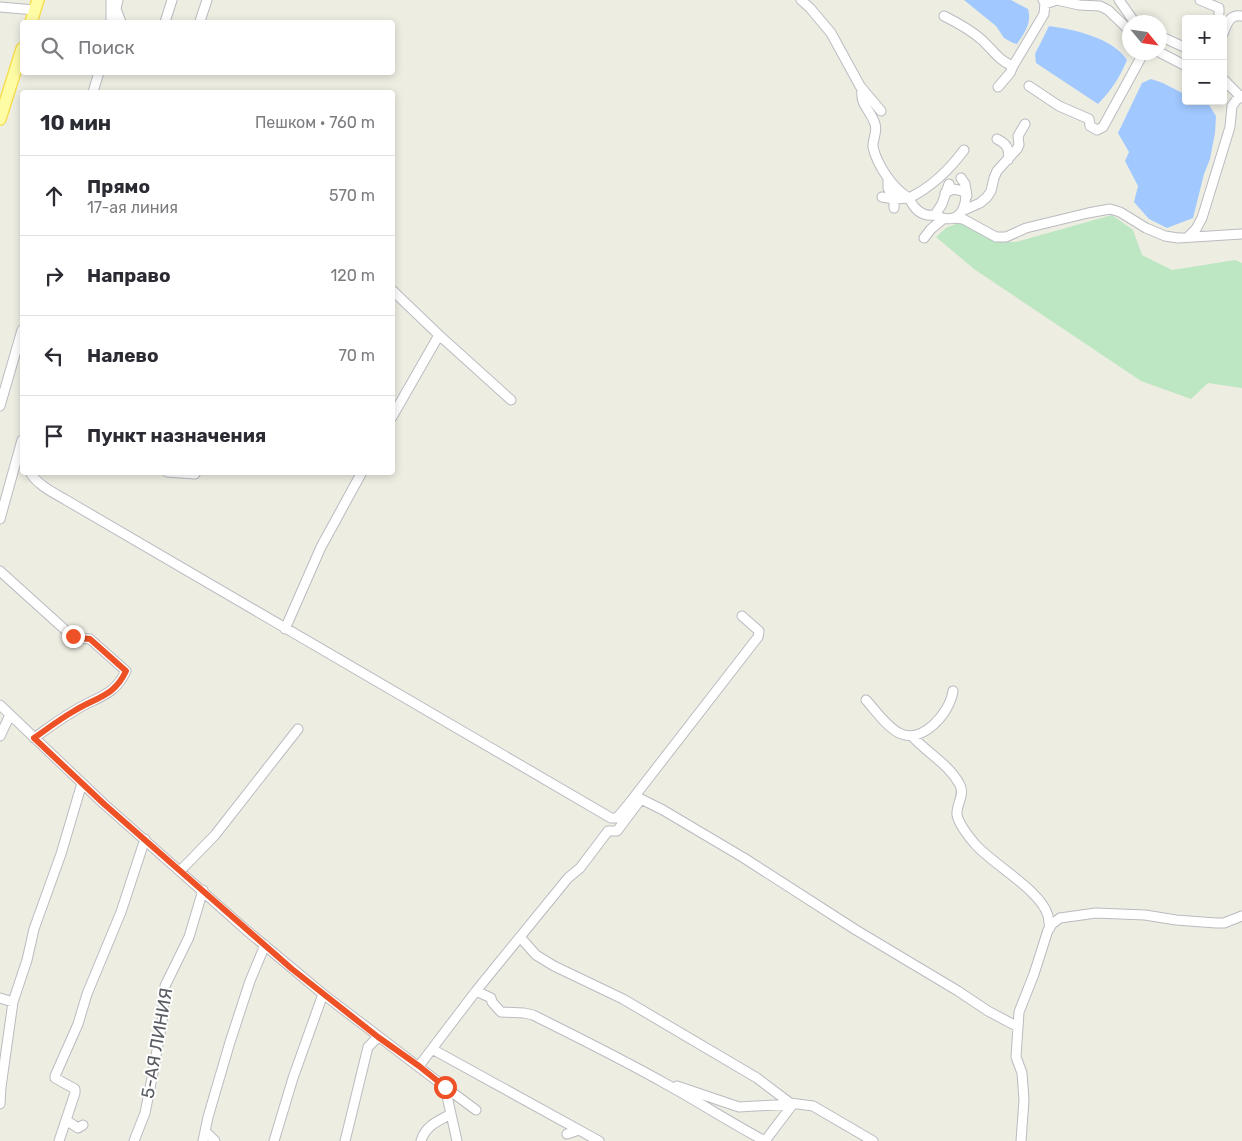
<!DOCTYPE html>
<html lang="ru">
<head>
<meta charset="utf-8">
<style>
	:root { --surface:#fff; --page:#f2f2f3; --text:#2b2b33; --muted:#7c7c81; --line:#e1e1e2 }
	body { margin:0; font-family:Rubik,sans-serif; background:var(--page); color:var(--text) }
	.controls { position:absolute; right:15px; top:15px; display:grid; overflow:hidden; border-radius:5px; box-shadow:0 2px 8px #0003 }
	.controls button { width:45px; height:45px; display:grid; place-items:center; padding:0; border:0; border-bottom:1px solid var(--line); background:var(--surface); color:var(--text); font:25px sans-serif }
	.compass { position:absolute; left:1122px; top:15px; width:45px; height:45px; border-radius:50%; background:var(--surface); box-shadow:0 2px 8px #0003; rotate:119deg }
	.stop { position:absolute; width:15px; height:15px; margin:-11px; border:4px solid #ef5126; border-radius:50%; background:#fff }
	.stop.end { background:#ef5126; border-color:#fff; box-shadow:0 1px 5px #0008 }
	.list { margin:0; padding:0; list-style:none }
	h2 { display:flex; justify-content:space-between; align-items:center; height:65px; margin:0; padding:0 20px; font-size:21px }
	h2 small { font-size:16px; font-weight:400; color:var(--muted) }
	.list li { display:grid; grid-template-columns:32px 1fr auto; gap:15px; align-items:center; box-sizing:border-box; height:80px; padding:0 20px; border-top:1px solid var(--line) }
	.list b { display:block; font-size:19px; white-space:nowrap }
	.list p { margin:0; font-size:16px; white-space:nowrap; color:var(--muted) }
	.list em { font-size:16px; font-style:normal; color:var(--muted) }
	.icon { flex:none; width:28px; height:28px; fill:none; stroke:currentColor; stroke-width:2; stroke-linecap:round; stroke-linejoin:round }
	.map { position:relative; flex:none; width:1242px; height:1141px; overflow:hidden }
	.search { position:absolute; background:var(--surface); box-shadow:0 2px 8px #0003; left:20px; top:20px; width:375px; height:55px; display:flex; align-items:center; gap:12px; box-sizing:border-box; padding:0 18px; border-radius:5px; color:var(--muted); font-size:19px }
	.panel { position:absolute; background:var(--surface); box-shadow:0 2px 8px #0003; left:20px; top:90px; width:375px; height:385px; border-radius:5px }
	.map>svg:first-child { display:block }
</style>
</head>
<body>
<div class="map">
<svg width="1242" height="1141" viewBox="0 0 1242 1141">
	<rect width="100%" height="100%" fill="#eeede2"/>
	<path fill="#bde7c3" d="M1112 215 1133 230 1142 255 1172 270 1235 260 1242 263V388L1208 383 1191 399 1141 381 974 269 936 237 946 228 960 222 1000 241 1016 242Z"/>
	<path fill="#a1c9ff" d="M964 0H1011L1028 9C1032 22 1025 33 1017 44L1013 43 1004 38 996 26Z
		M1049 26C1073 29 1113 38 1127 60 1120 77 1111 91 1098 104L1036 63 1035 54Z
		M1151 79 1163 83 1186 95V101H1196L1202 105H1209L1216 116 1215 133 1210 159 1204 174 1193 218 1167 228 1149 219 1134 202 1138 186 1125 161 1129 152 1118 133 1142 83Z"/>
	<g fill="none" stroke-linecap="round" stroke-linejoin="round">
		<g stroke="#babbc1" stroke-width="11">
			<path id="minor" d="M118 0 116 9 121 22
				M801 0 810 8 831 33 860 86 881 111
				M1119 0 1133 20 1137 22
				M1200 0 1219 8V13
				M1045 4 1057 0 1079 5 1100 6 1108 10 1130 31
				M0 7 35 10
				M944 16C958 23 971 30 982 40 992 49 1000 62 1013 66L1044 14 1045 3 1043 0
				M200 21 207 0
				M111 22V0
				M165 22 172 0
				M1223 34C1227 24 1229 14 1242 16
				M1160 36 1186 48
				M1159 52 1186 66
				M1223 79 1242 98
				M1029 86 1059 106 1089 119 1090 126 1097 130 1103 127 1144 52
				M998 87 1010 73 1013 66
				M862 89C860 107 870 108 875 124 878 132 872 140 873 147 877 165 893 189 909 198 930 188 950 169 964 150
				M93 92 99 72
				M997 139C1007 144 1010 149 1008 160
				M961 178 965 184 967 196
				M888 179V188L894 199 909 198C914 209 922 217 935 215L942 204 949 184
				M882 197 894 199V208
				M962 211 980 203 987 197 991 191 994 178 997 171 1017 149 1019 145 1018 136 1025 124
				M935 215C955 225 965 214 966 195L963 191 953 189 945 193
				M954 218 963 219 996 237H1006L1026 228 1088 213 1110 209 1120 212 1146 228 1165 236 1178 238 1242 234
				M1188 237 1196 229 1202 218 1230 127 1232 106 1240 95
				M924 238 931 229 943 219
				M392 290 439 335 511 400
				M0 406 22 330
				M392 417 439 335
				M30 472C37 485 54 493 66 500L611 818H617L627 806 758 637 759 631 742 616
				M167 472 195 474 196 472
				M0 519 22 440
				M0 571 73 637C79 639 84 638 90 639L126 671C114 697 95 697 74 711 60 719 47 729 34 738
				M285 629 321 547 362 472
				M866 700C876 711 886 726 899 733 922 745 950 713 953 691
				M0 705 104 804 245 929 323 994 445 1087 457 1141
				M0 736 10 715
				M912 736C927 753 949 764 960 785 965 796 956 804 957 815 959 824 969 837 975 844 992 864 1042 891 1048 916 1049 920 1049 924 1050 928
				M180 871 215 835 298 729
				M520 937 536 955 554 966 623 999 757 1078 790 1103 813 1106 873 1141
				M476 991 491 998 492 1002 501 1012 524 1013 533 1015C577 1037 622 1059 666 1084 699 1102 731 1123 765 1141
				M0 998 13 1002
				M432 1049 599 1141
				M419 1066 476 991 568 878 580 868 608 831H617L641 799 663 810 744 858 856 930 958 991 988 1011 1018 1027
				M677 1086 739 1107 793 1104
				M445 1087 476 1110
				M0 1104 1 1087 13 1002 27 960 34 929 61 854 82 783
				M66 1120 78 1128 83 1125
				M206 1132 215 1141
				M567 1134 579 1130
				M59 1141 75 1093V1089L55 1078V1076L78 1024 87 994 121 912 145 839
				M134 1141 145 1113 153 1073 162 1022 165 986 189 937 203 890
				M203 1141 208 1117 230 1042 250 981 265 945
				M274 1141 293 1078 323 994
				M345 1141 368 1047 378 1037
				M421 1141C425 1126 438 1121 451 1114
				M765 1141 793 1104
				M1021 1141 1024 1100 1022 1073 1016 1057 1019 1012 1034 974 1048 930 1052 924 1060 918 1096 913 1145 915 1176 920 1216 923H1224L1242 916"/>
		</g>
		<g stroke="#f6de52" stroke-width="14">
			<path id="major" d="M31 22 38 0
				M0 119 22 49"/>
		</g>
		<use href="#minor" stroke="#fff" stroke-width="9"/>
		<use href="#major" stroke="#fffca6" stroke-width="11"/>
	</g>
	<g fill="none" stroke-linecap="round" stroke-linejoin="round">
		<path stroke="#ef5126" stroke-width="6" d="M73 636C79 639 84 638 90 639L126 671C114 697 96 697 74 711 60 719 47 729 34 738L104 804 292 969 378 1037 419 1066 445 1087"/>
	</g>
	<g text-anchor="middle" stroke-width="4" stroke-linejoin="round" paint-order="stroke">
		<g font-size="18" fill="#5a5d63" stroke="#fff">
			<text transform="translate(157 1043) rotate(-80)" y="6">5-АЯ ЛИНИЯ</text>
		</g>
	</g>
</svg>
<div class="controls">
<button>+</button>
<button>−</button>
</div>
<svg class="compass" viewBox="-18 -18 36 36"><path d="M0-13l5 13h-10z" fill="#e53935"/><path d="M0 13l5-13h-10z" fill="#7c7c81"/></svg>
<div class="stop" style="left:445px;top:1087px"></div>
<div class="stop end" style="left:73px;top:636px"></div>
<div class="search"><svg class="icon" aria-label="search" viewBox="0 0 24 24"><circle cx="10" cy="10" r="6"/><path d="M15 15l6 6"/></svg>Поиск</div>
<section class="panel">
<h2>10 мин<small>Пешком · 760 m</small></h2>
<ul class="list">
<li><svg class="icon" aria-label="ahead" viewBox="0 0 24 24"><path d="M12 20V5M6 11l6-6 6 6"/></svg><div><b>Прямо</b><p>17-ая линия</p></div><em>570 m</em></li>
<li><svg class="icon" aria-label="right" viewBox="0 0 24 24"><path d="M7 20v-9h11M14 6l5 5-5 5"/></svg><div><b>Направо</b></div><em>120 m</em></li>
<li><svg class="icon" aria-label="left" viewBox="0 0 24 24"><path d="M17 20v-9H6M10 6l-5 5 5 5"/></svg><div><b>Налево</b></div><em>70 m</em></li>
<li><svg class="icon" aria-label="arrive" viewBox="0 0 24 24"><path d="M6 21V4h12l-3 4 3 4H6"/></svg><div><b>Пункт назначения</b></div></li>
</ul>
</section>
</div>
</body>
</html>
